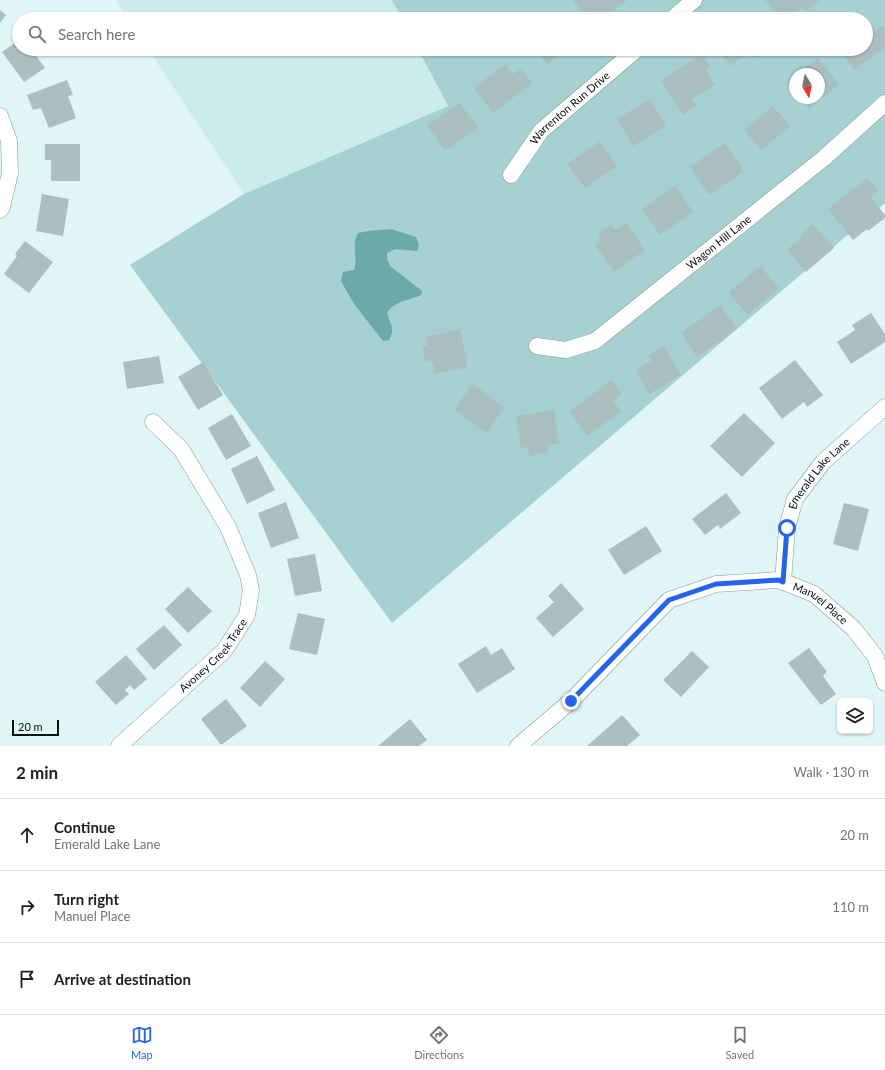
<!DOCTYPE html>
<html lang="en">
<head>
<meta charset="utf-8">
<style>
	:root { --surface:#fff; --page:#f2f2f2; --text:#202124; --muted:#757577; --line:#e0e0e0; --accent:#2563eb }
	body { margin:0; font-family:Lato,sans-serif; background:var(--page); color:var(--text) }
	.controls { position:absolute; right:12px; bottom:12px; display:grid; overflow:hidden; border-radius:6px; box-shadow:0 1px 3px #0004 }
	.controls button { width:36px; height:36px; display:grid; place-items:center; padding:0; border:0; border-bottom:1px solid var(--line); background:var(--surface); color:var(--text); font:20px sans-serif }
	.compass { position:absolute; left:789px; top:68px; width:36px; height:36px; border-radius:50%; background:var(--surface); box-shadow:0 1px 3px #0004; rotate:170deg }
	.scale { position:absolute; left:12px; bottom:10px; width:47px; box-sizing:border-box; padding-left:4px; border:2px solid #081010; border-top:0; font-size:11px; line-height:14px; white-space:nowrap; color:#081010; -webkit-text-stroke:3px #e0f5f5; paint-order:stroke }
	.stop { position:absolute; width:12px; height:12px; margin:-9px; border:3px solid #2563eb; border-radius:50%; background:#fff }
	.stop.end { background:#2563eb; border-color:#fff; box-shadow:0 1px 4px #0008 }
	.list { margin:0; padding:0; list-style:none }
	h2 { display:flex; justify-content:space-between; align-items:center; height:52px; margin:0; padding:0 16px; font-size:17px }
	h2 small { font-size:13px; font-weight:400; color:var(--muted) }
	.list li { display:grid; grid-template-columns:26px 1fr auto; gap:12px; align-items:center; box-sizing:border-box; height:72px; padding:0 16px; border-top:1px solid var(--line) }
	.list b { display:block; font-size:15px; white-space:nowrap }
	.list p { margin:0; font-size:13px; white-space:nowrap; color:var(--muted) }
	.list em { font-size:13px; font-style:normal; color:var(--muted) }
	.icon { flex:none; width:22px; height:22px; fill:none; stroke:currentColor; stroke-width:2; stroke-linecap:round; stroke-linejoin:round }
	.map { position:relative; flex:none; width:885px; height:746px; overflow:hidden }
	.search { position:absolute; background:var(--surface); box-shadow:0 1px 3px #0004; left:12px; right:12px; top:12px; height:44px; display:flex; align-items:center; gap:10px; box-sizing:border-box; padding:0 14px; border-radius:22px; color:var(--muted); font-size:15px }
	.sheet { height:268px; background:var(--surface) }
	nav { display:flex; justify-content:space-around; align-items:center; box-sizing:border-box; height:56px; border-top:1px solid var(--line); background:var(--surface); font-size:11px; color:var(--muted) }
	nav a { display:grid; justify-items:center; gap:2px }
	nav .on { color:var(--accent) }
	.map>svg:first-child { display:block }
</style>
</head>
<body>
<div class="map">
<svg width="885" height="746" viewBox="0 0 885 746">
	<rect width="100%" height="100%" fill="#e0f5f5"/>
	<path fill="#ccecec" d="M116 0H392L402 19H129Z
		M148 49H418L448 106 244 194Z"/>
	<path fill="#a5d1d2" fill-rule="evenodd" d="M392 0H885V203L392 623 130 265 244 194 448 106 418 49H866V19H402ZM795 74H819V98H795Z"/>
	<path fill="#6ca9aa" d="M391 229 416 237 419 245 417 251 395 249 387 253V259L390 266 422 291 421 295C409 301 395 300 387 313L392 327V333L389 340 383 341 354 304 341 281 343 272 354 270C358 258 351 244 358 233L368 231Z"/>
	<path fill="#aabfbf" d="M573 0H627L603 19H588Z
		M765 0H818L819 1 806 11 803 7 787 19H781Z
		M0 10 6 15 0 23Z
		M748 12 754 19H736L740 16 742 18Z
		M868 22 875 31 882 26 885 29V47L854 70 838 49H866V23Z
		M19 40V49H31L45 68 24 82 2 52Z
		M534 49H567L548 65Z
		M716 49H765L754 58 748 52 731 66Z
		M702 54 710 66 705 69 715 85 692 99 696 106 683 115 661 80Z
		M818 58 839 84 809 109 801 98H819V74H797Z
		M506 64 513 74 521 68 532 83 493 113 474 88Z
		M795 76V91L787 82Z
		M67 80 73 95 68 96 76 118 49 128 41 108 33 110 27 95Z
		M650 99 666 126 633 146 617 119Z
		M460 103 478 128 445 151 427 125Z
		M773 106 790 126 761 150 744 130Z
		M600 141 617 166 585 188 567 164Z
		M725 143 744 171 709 195 690 167Z
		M45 144H80V181H51V160H45Z
		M867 178 878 191 870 197 885 215V218L868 231 867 229 853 240 828 209Z
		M675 186 693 212 660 235 642 209Z
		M42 194 69 199 63 236 36 231Z
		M626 223 645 250 614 272 595 245 602 240 598 234 611 224 615 230Z
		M813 224 834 248 806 272 787 250 803 236 801 234Z
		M25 241 53 262 29 293 4 274 17 256 15 254Z
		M760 266 779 288 748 315 728 293Z
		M720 305 737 329 697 357 681 333Z
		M871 313 885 334V342L851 364 837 342 855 330 852 325Z
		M460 329 468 367 435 374 432 360 425 362 422 347 428 346 426 337Z
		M664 346 681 375 649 394 636 370 651 361 648 356Z
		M159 356 164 383 127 389 123 362Z
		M795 360 823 395 807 407 804 402 782 419 759 388Z
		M203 362 223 395 198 410 178 377Z
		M611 380 622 394 613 401 621 411 588 436 569 412Z
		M473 384 504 408 486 433 454 409Z
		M554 410 559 443 548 445 549 452 529 456 528 447 521 448 516 416Z
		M744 413 775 443 742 477 710 446Z
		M232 414 251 446 226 460 208 428Z
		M257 456 275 490 247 504 231 469Z
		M726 493 741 513 720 529 718 525 705 535 692 519Z
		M286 502 299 538 271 548 258 513Z
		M844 503 869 509 858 551 833 544Z
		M646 526 662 551 624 575 608 550Z
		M315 554 322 591 295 596 287 559Z
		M561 583 584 609 553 637 536 618 554 602 548 596Z
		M188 587 212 611 188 633 165 609Z
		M298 613 325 619 317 655 289 649Z
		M164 625 182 645 154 670 136 649Z
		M486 646 491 655 502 648 515 669 477 693 458 664Z
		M809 648 827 672 823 676 836 694 821 705 788 663Z
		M692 651 709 667 681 697 663 680Z
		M126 655 147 679 134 690 130 685 125 690 129 694 116 705 95 682Z
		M265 661 285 679 260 707 240 688Z
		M226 699 247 726 221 745 201 719Z
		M622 715 640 735 627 746H587Z
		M410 719 427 740 419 746H378Z"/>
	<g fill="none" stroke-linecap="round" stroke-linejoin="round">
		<g stroke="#859999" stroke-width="17">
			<g id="street">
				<path d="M672 19 694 0"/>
				<path d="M0 116 9 141 10 173 2 207 0 210"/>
				<path id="s1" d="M511 175 541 131 637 49"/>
				<path id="s2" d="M537 346 566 350 595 341 824 158 885 103"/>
				<path id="s3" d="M783 582 787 528 795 499 823 462 885 407"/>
				<path id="s4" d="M119 746 224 651 247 615 251 590 248 575 228 527 181 449 153 422"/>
				<path id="s5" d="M518 746 571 701 669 600 716 584 779 580 814 594 853 628 875 656 885 683"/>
			</g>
		</g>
		<use href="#street" stroke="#fff" stroke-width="16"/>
	</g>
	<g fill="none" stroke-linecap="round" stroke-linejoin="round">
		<path stroke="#2563eb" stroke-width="5" d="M571 701 669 600 716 584 779 580 783 582 787 528"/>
	</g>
	<g text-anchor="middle" stroke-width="3.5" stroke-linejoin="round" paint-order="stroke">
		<g font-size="11" fill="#081010" stroke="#e0f5f5">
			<text dy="4" stroke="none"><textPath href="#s1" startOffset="90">Warrenton Run Drive</textPath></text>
			<text dy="4" stroke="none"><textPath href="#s2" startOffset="218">Wagon Hill Lane</textPath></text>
			<text dy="4" stroke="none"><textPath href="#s3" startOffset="119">Emerald Lake Lane</textPath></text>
			<text dy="4" stroke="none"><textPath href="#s5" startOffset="371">Manuel Place</textPath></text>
			<text dy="4" stroke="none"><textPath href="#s4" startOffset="131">Avoney Creek Trace</textPath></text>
		</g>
	</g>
</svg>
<div class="controls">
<button><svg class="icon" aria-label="layers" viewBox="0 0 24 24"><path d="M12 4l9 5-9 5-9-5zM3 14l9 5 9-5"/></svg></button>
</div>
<svg class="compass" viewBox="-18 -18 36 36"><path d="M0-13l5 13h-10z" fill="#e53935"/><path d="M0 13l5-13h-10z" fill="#757577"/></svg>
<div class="scale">20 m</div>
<div class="stop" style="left:787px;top:528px"></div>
<div class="stop end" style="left:571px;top:701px"></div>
<div class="search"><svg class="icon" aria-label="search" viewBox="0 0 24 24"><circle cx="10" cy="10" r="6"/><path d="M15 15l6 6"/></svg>Search here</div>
</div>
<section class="sheet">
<h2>2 min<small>Walk · 130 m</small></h2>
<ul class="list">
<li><svg class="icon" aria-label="ahead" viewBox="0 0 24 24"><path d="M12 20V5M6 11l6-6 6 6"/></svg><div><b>Continue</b><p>Emerald Lake Lane</p></div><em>20 m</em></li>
<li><svg class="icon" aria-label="right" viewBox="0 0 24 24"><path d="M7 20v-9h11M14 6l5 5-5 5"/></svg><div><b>Turn right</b><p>Manuel Place</p></div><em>110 m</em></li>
<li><svg class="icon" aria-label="arrive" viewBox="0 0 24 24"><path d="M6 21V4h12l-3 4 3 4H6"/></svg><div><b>Arrive at destination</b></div></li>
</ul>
</section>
<nav>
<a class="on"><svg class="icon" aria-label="map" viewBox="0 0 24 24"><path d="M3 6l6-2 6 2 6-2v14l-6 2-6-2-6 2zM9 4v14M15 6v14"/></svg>Map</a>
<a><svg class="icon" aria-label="directions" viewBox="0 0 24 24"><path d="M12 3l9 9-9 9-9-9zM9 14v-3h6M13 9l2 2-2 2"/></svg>Directions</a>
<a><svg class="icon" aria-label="saved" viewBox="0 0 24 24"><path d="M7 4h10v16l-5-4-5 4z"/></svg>Saved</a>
</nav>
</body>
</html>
